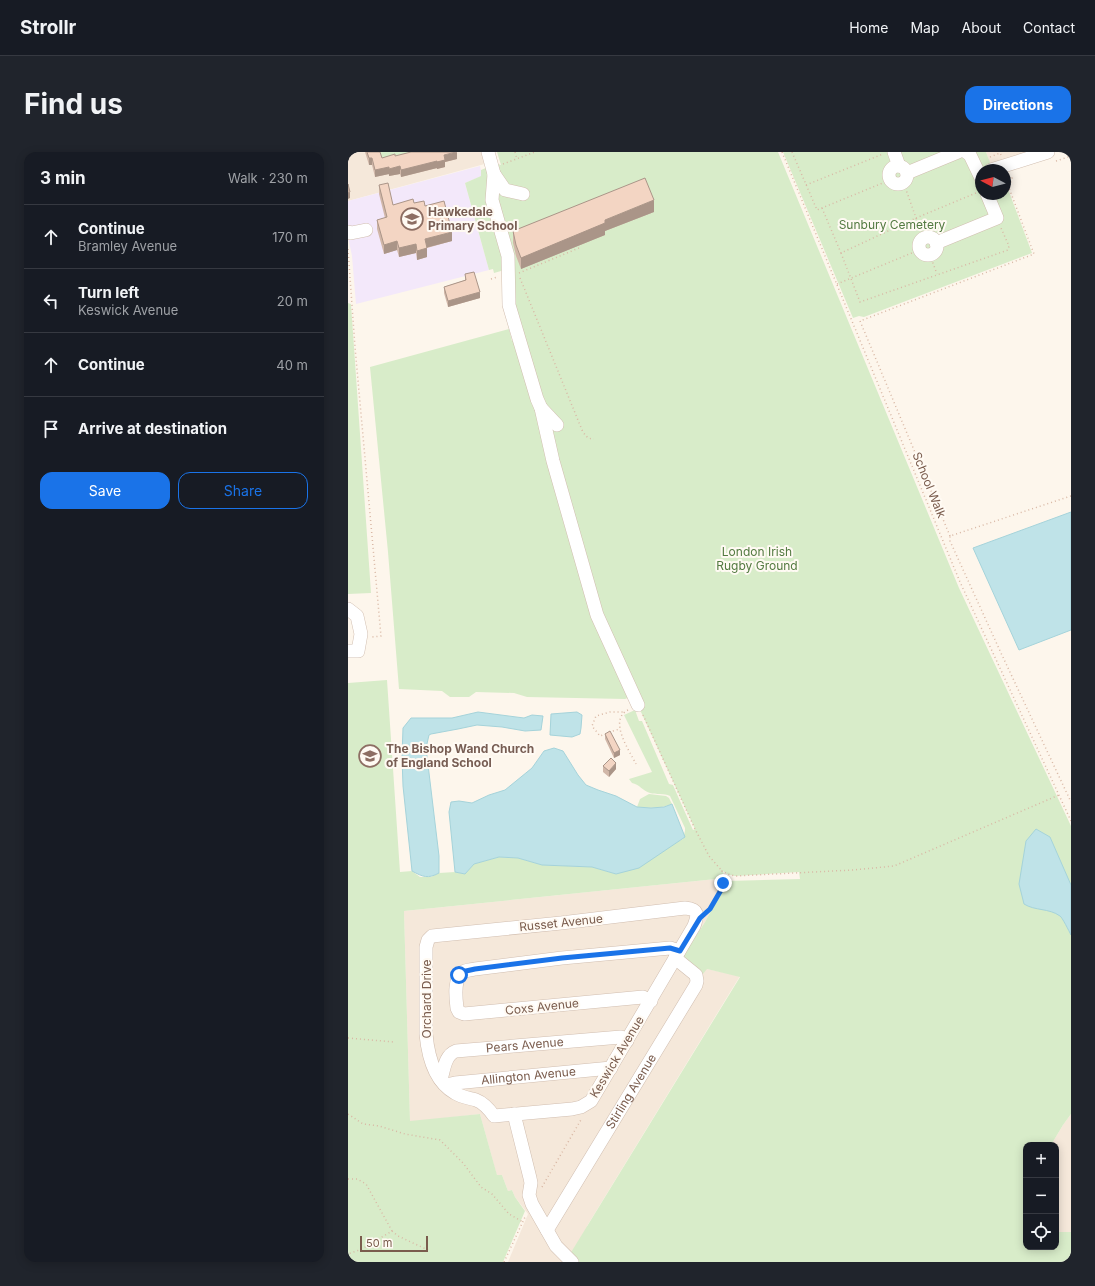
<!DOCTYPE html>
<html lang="en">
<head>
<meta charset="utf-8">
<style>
	:root { --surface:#171b24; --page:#20242c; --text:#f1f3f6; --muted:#9ea1a6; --line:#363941; --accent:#1a73e8 }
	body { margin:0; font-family:Inter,sans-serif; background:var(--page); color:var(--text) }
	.controls { position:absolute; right:12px; bottom:12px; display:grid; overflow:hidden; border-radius:8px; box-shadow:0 2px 10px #0003 }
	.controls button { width:36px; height:36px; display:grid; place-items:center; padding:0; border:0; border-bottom:1px solid var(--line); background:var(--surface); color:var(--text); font:20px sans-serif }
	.compass { position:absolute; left:627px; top:12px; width:36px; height:36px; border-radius:50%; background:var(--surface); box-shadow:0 2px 10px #0003; rotate:277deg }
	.scale { position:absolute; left:12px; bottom:10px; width:68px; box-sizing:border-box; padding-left:4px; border:2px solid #7a5c4d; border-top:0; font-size:11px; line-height:14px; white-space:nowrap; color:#7a5c4d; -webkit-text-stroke:3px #fffaf3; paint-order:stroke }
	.stop { position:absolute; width:12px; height:12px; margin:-9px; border:3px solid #1a73e8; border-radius:50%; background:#fff }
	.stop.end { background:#1a73e8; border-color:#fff; box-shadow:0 1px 4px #0008 }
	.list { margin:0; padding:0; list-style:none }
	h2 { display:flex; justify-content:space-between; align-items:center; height:52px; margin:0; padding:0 16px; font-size:17px }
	h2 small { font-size:13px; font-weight:400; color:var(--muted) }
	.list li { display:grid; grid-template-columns:26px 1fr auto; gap:12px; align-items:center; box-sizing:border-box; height:64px; padding:0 16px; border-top:1px solid var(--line) }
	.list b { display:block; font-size:15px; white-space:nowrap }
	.list p { margin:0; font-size:13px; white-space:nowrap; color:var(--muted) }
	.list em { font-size:13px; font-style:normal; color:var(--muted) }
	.actions { display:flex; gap:8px; padding:12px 16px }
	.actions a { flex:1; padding:9px 0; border:1px solid var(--accent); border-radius:12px; text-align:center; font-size:14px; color:var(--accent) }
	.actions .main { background:var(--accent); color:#fff }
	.icon { flex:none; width:22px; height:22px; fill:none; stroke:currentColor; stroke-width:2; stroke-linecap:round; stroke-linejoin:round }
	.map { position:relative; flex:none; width:723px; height:1110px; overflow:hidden; border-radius:12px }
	header { display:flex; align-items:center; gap:24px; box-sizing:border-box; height:56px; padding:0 20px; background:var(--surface); border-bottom:1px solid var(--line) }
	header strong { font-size:19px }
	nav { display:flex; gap:22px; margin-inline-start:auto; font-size:14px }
	.intro { display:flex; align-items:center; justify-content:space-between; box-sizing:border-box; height:96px; padding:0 24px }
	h1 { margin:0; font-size:28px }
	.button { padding:10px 18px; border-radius:12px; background:var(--accent); color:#fff; font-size:14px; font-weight:700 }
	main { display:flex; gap:24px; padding:0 24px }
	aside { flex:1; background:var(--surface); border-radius:12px; box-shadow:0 2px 10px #0003 }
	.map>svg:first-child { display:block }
</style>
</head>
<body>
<header>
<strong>Strollr</strong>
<nav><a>Home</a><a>Map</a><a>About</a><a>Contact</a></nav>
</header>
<div class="intro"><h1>Find us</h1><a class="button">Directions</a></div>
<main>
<aside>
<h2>3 min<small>Walk · 230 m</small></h2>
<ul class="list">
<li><svg class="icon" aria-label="ahead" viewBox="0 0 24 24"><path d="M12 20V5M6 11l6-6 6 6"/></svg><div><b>Continue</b><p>Bramley Avenue</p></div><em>170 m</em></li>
<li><svg class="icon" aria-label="left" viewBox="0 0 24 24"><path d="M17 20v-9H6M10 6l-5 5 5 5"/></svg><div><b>Turn left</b><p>Keswick Avenue</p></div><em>20 m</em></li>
<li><svg class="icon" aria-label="ahead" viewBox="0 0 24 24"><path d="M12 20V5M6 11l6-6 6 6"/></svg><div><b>Continue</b></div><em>40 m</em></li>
<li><svg class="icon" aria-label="arrive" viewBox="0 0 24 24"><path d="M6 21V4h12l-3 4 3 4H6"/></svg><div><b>Arrive at destination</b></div></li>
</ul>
<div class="actions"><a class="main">Save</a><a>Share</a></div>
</aside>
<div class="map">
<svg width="723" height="1110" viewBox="0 0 723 1110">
	<rect width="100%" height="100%" fill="#fdf6ec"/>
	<path fill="#f5e8da" d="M0 0H140L144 10 0 49Z
		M638 0H700L644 17Z
		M368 727 379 729 357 770 333 807 359 817 392 824 239 1074 254 1110H160L180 1062 167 1045 164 1038 160 1039 154 1023 149 1024 132 962 62 970 56 759Z
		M723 962V1080H708V993H703L715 973Z"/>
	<path fill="#f3e8fa" d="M132 14 134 24 117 31 141 118 8 152 4 104 0 85V49Z"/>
	<path fill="#d8ecc9" d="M30 0H86L39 15Z
		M149 0H430L611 436 723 674V962L715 973 703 993H678V1095H708V1080H723V1110H231L222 1102 392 825 359 817 354 823 333 807 357 770 379 729 452 727 451 720 387 724 379 722 375 719 376 724 368 727 56 759 62 969 132 962 149 1023H154L160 1039 164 1038 167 1045 177 1059 155 1110H0V531L39 528 52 720 64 719 72 725H83L91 721 107 720 117 722 126 712 151 705 170 706 194 713 244 715 268 722 335 687 337 679V676L322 644C316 641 308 643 302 641 295 639 291 632 284 631L281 627 304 620 276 563 287 558 291 569H294L321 632 325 633 332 649 345 678 347 677 263 495 171 184 160 117 146 121 145 117 141 118 117 31 133 24V18L138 16 144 10 153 13Z
		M435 0H638L645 18H633V42H657V29L684 101 516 165 511 164 505 166Z
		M0 151 3 152 23 441 0 442Z
		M161 177 164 189 170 188 238 433 282 545 277 547 179 545 166 541 128 540 121 545H102L94 539 51 537 40 400 22 215Z
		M301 642 318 644 321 646 324 652C312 657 302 656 289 655L292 647Z"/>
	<path fill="#bfe3e8" stroke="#a5d3da" d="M723 360V478L671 498 625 396Z
		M130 560 176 566 184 563 195 564 193 578 177 579 154 575 129 573 110 577 83 582 81 583 78 596 91 704V721C80 727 75 725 64 719L55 634 54 605 55 576 63 566H104Z
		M229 560 234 563 233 576 232 582 224 585 202 583 203 562Z
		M206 596 215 599 230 623 238 633 250 638 268 644 289 655 303 656 316 655 324 652 337 685 291 716 268 722 244 715 194 713 170 706 151 705 126 712 117 722 107 720 101 660 103 650 111 649 124 651 141 643 157 638 184 616 196 599Z
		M688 677 702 685 723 733V783C721 779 714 765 712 764 701 756 687 759 676 752L671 732 678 689Z"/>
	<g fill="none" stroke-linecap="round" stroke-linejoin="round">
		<g stroke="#d1beb0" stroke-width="14">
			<g id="minor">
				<path d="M140 0 146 22 144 48 160 104 161 153 189 247 193 256 205 309 249 463 290 553"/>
				<path d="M546 0 551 14"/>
				<path d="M618 0 622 3 633 26"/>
				<circle cx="550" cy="23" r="9"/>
				<path d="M643 18 700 0"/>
				<path d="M559 21 610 0"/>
				<path d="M146 22 157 38 175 42"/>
				<path d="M0 80 3 81 18 78"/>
				<circle cx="580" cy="94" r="9"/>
				<path d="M588 91 649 66 639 42"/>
				<path d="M193 256 209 273"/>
				<path d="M0 457 9 464 13 482 10 499H0"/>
				<path d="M337 756C351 757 350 763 346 774L243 949 233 955 224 957 146 964C141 957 136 951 128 948 121 946 113 945 107 941 87 930 80 904 78 882V795L80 788 84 784 213 771Z"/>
				<path d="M303 849 295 845 116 862 111 860 109 856C108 847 105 827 115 820 118 818 123 818 127 817L214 806 322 796 331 799"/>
				<path id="s1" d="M93 928C96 917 97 903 108 899L273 885 279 889"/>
				<path id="s2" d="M98 933 107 931 263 916"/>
				<path d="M166 962 182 1026 183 1031 181 1043 184 1052 208 1094 224 1110"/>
				<path id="s3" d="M199 1078 348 833 349 829 348 823 327 806"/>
			</g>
		</g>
		<path stroke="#d9b8a5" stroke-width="1.5" stroke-dasharray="1 3" stroke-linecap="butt" d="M167 0 169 7
			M434 0 612 430 723 669
			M444 0 469 58 542 28
			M642 5 652 1 653 3
			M708 9 723 4
			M155 12 187 0
			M556 32 568 66 628 41
			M458 33 535 2
			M474 56 493 101 568 66 576 86
			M0 97 7 195 33 484 24 485
			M493 101 512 150 660 98 661 94 653 76
			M582 103 589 122
			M171 121 231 96 230 94
			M172 126 234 278C237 283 239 287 246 287
			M143 127 149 125
			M489 132 571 98
			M723 344 602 384V389L653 501 723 650
			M602 384 512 169 686 102 661 36 665 23
			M280 558C260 568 281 598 288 612
			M295 563 347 677 361 704 374 719
			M261 580 272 577
			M258 582 252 584 244 574 248 564 262 560H276
			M359 759C369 751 378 732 374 719L379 722 387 724 505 718 546 714 711 643
			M0 886 46 890
			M0 962 15 972 31 974 57 982 92 988 115 1011 133 1035 144 1042 161 1062 175 1070
			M0 1027H9L18 1032 44 1079 14 1097 0 1102
			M194 1035 234 966
			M44 1079 50 1084 80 1098
			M156 1110 178 1063"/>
		<use href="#minor" stroke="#fff" stroke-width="13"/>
	</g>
	<path fill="#d1b7a8" d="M17 0H32L34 6 47 4 109 7 97 10V15L89 17V16L53 25 52 22 41 24V22L27 25 24 13H21Z
		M31 33 45 53 66 51 77 54 104 89 79 96V105L69 108 68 101 51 105 49 98 36 102 29 77V68L37 66 31 42Z
		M306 60 257 79V83L173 117 168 104 165 91V79Z
		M117 122 132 146 100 155 96 141V135L117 128Z
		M257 582 272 603 266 606 257 587Z
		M255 614 268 617 261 625 255 620Z"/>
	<path fill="#aa9588" d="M109 0V7L97 10V15L89 17V10L96 3Z
		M21 6H24V13H21Z
		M89 9V16L53 25V18Z
		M52 14V22L41 24V17Z
		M41 15V22L27 25V18Z
		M2 40V46L0 47V41Z
		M306 48V60L257 79V83L173 117V106L257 68Z
		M104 80V89L77 96V87Z
		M49 89V98L36 102V93Z
		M68 92V101L51 105V96Z
		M79 96V105L69 108V99Z
		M132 140V146L100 155V149Z
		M272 598V603L266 606V601Z
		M268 611V617L261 625V619Z"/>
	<path fill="#f3d5c3" stroke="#aa9588" d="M19 0H32L34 6 47 2V4L63 0H108L96 3 97 8 89 10V9L53 18 52 14 41 17V15L27 18 24 6H21Z
		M297 26 306 48 257 68V71L173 106 168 93 165 79Z
		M40 31 45 53 65 47 66 51 76 49 77 54 96 49 104 80 77 87 79 96 69 99 68 92 51 96 49 89 36 93 29 68 39 65 31 33Z
		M0 32 2 40 0 41Z
		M126 120 132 140 100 149 96 135 118 128 117 122Z
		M262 579 272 598 266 601 257 582Z
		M263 606 268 611 261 619 255 614Z"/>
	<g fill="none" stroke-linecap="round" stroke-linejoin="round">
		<path stroke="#1a73e8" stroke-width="5" d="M111 823 118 819 127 817 214 806 322 796 332 799 352 766 362 757 373 738 375 731"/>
	</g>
	<defs>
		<g id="school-ring" transform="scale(1.15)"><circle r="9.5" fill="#fffaf3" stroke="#8d6e63" stroke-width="1.5"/><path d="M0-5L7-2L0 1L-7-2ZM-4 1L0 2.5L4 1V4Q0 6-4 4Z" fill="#8d6e63"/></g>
	</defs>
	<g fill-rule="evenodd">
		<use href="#school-ring" x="64" y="67"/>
		<use href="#school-ring" x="22" y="604"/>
	</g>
	<g text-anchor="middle" stroke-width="4" stroke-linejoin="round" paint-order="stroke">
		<g font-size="12" font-weight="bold" fill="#785e54" stroke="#fffaf3" text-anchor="start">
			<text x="80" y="64">Hawkedale<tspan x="80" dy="14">Primary School</tspan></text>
			<text x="38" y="601">The Bishop Wand Church<tspan x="38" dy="14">of England School</tspan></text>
		</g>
		<g font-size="12" fill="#537a41" stroke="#fffaf3">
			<text x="544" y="77">Sunbury Cemetery</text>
			<text x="409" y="404">London Irish<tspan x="409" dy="14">Rugby Ground</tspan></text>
		</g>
		<g font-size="12" fill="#7a5c4d" stroke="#fffaf3">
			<text transform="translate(581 333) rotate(68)" y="4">School Walk</text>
			<text transform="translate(213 771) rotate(-6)" y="4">Russet Avenue</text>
			<text transform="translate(79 847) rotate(-90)" y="4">Orchard Drive</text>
			<text transform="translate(194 855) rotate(-6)" y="4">Coxs Avenue</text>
			<text dy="4" stroke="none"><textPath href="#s1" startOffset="103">Pears Avenue</textPath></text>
			<text transform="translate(269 905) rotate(-59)" y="4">Keswick Avenue</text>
			<text dy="4" stroke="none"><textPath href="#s2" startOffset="83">Allington Avenue</textPath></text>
			<text dy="4" stroke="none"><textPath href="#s3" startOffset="162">Stirling Avenue</textPath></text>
		</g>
	</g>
</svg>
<div class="controls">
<button>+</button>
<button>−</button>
<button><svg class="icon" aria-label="locate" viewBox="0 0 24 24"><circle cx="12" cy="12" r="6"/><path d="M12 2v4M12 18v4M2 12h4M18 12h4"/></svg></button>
</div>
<svg class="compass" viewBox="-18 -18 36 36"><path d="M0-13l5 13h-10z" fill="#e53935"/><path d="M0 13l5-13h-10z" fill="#9ea1a6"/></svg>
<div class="scale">50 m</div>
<div class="stop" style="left:111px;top:823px"></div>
<div class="stop end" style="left:375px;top:731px"></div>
</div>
</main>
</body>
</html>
